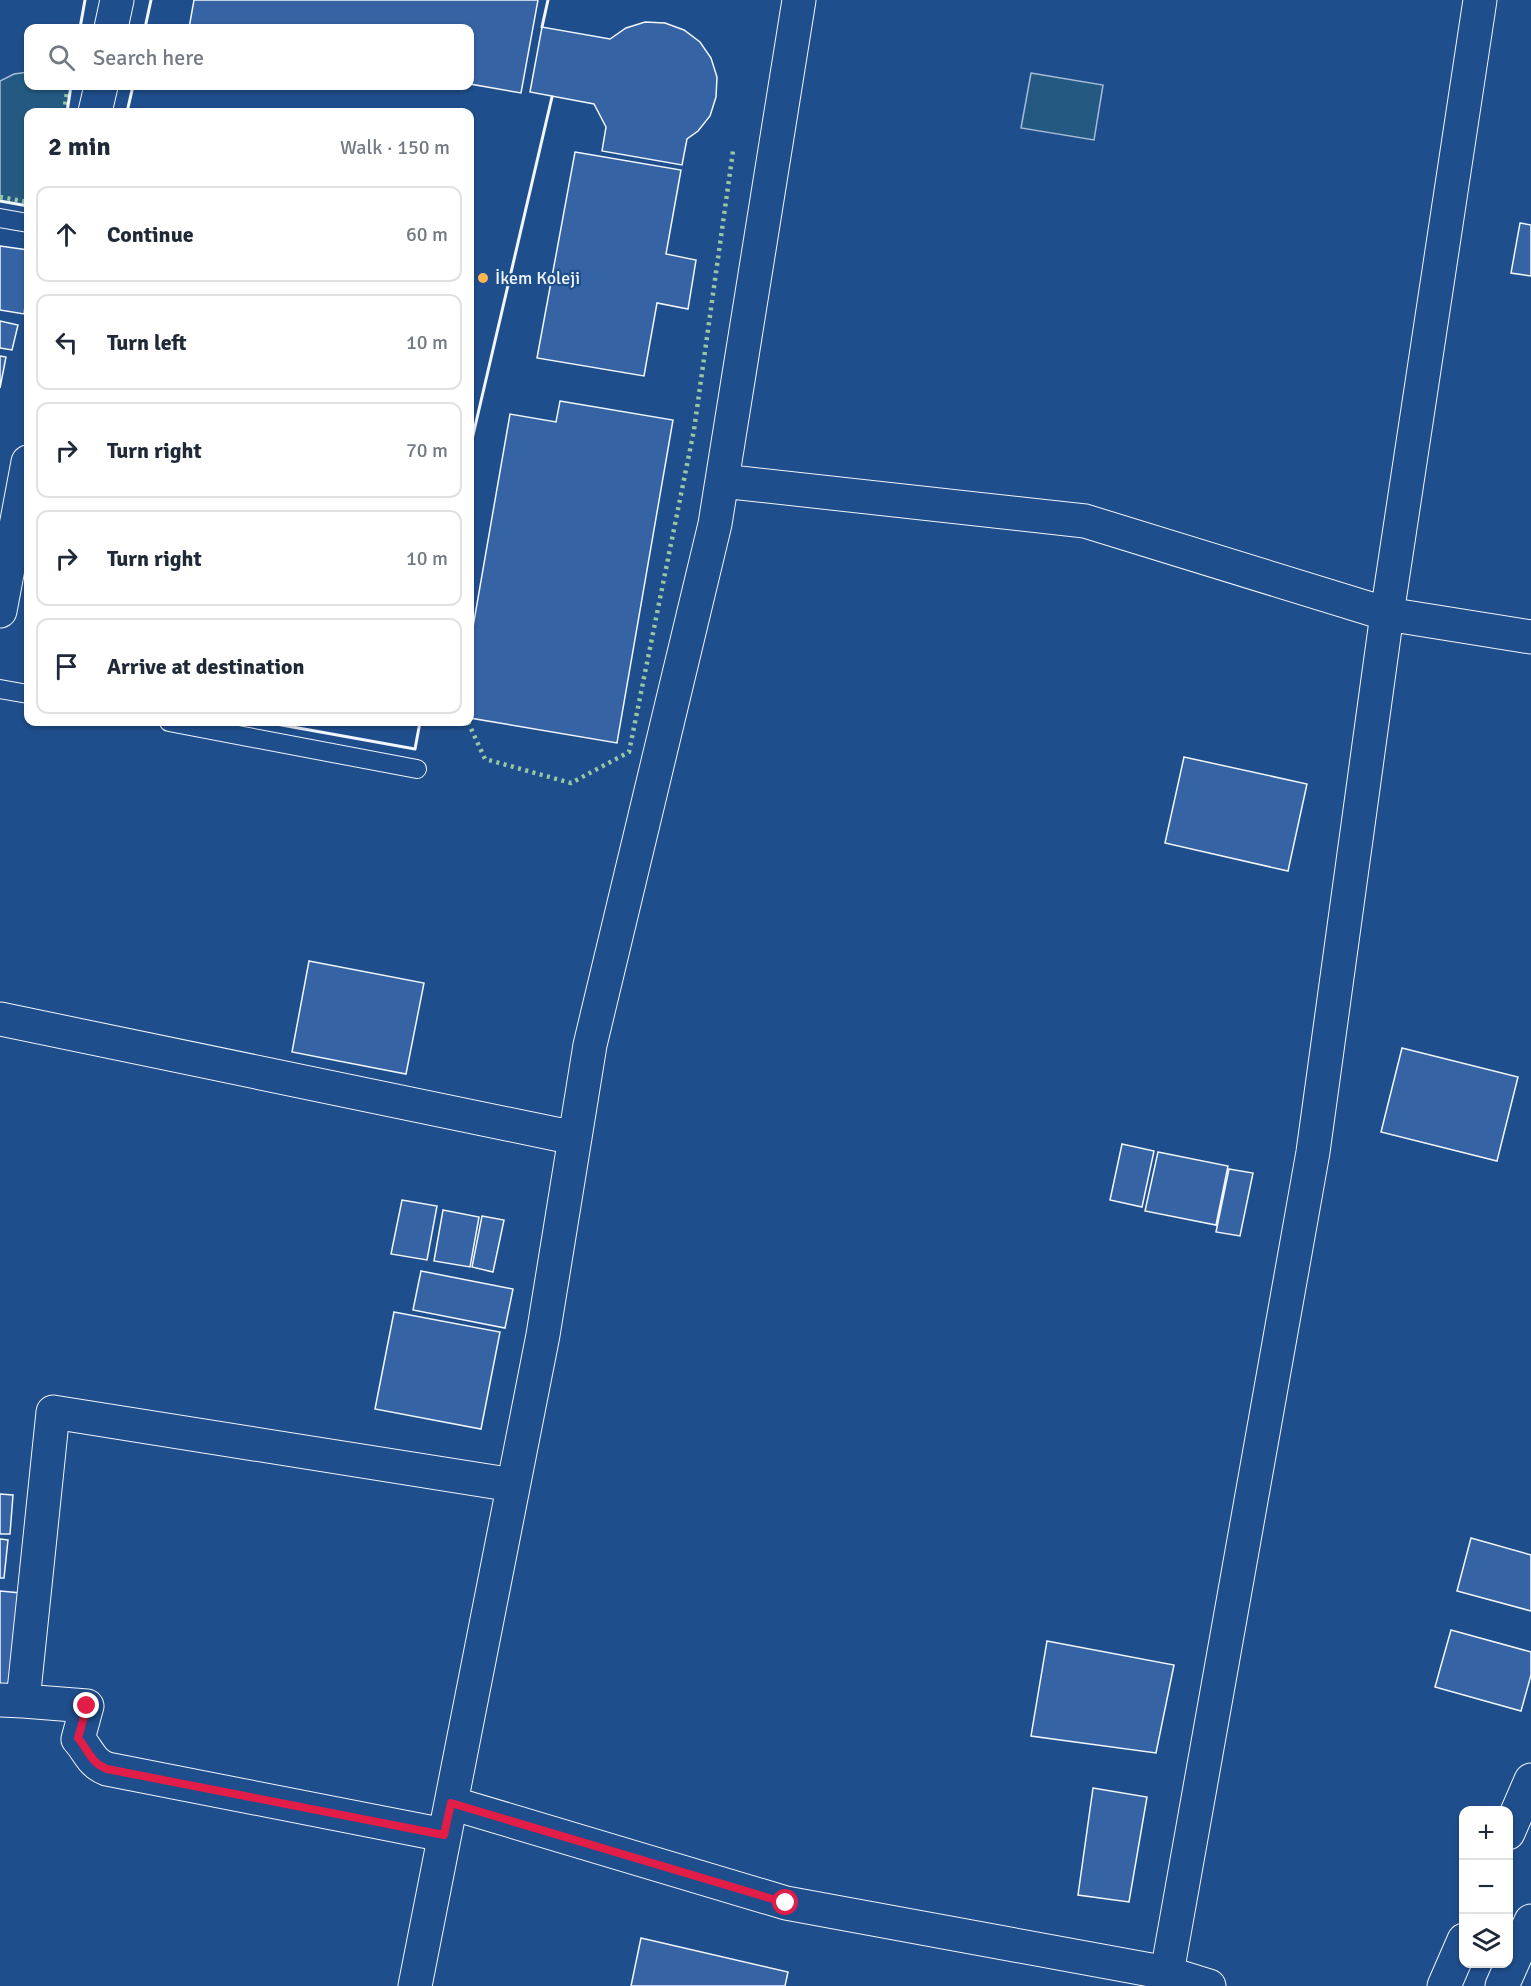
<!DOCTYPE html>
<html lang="en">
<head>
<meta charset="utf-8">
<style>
	:root { --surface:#fff; --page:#f6f6f7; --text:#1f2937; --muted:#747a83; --line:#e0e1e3 }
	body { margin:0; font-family:Signika,sans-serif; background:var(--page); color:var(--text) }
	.controls { position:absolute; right:18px; bottom:18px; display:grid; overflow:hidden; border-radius:12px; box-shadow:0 2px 4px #0004 }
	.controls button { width:54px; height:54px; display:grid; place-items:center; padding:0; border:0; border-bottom:2px solid var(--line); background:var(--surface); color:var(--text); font:30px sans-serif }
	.stop { position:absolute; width:18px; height:18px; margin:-14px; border:4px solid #e11d48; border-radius:50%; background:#fff }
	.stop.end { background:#e11d48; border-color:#fff; box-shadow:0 2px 6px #0008 }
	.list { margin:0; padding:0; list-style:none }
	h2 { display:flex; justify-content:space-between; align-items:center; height:78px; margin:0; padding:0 24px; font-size:26px }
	h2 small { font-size:20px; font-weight:400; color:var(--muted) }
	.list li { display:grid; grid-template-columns:39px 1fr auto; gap:18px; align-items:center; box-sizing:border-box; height:96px; margin:0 12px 12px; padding:0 12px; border:2px solid var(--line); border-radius:12px }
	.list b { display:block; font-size:22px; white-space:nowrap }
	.list em { font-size:20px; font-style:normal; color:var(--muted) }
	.icon { flex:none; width:33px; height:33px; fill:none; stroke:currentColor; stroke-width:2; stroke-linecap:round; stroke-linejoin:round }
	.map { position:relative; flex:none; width:1531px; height:1986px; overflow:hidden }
	.search { position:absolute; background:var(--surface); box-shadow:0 2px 4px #0004; left:24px; top:24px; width:450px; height:66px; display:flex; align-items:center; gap:15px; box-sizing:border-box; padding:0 21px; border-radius:12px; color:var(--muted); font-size:22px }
	.panel { position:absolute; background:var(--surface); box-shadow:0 2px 4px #0004; left:24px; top:108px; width:450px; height:618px; border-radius:12px }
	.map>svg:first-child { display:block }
</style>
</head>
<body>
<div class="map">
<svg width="1531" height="1986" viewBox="0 0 1531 1986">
	<rect width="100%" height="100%" fill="#1f4e8c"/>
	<path fill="#245a82" stroke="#a8bbd7" stroke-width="1.5" d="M28 72V86H71L67 112H28V206L0 201V81L14 74Z
		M1031 73 1103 85 1094 140 1021 128Z"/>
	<path fill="#3563a3" stroke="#f2f6ff" stroke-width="1.5" d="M194 0H538L521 93 470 84V28H189Z
		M645 22 665 23 684 30 700 42 711 58 717 77 716 97 710 116 698 131 687 139 682 165 602 151 606 127 594 104 530 92 542 27 610 39 626 28Z
		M575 152 681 170 666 254 696 260 688 309 657 303 644 376 537 358Z
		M1520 223 1531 225V276L1511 273Z
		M0 246 28 250V281L24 314 0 310Z
		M0 321 18 325 12 350 0 348Z
		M0 356 6 357 0 388Z
		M560 401 673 420 617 743 470 718V644L510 414 556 422Z
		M1184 757 1307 784 1288 871 1165 843Z
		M309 961 424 983 406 1074 292 1052Z
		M1402 1048 1518 1077 1497 1161 1381 1132Z
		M1122 1144 1154 1151 1142 1207 1110 1200Z
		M1158 1152 1228 1166 1216 1225 1145 1211Z
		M1229 1169 1253 1173 1240 1236 1216 1232Z
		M402 1200 437 1206 427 1260 391 1254Z
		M443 1210 479 1217 470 1267 434 1261Z
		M482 1216 504 1220 493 1272 472 1267Z
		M421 1271 513 1289 505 1328 413 1310Z
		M394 1312 500 1332 481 1429 375 1409Z
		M0 1494 13 1495 10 1534H0Z
		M1471 1538 1531 1555V1611L1457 1591Z
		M0 1539 8 1540 4 1578H0Z
		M0 1591 21 1593 10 1689 0 1687Z
		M1451 1630 1531 1652V1675L1521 1711 1435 1687Z
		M1047 1641 1174 1665 1156 1753 1031 1736Z
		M1093 1788 1147 1797 1129 1902 1078 1895Z
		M641 1938 788 1972 785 1986H631Z"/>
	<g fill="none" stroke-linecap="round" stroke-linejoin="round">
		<g stroke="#f2f6ff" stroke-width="20">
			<path id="lane" d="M0 218 28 223
				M0 689 28 694
				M169 722 417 769"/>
		</g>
		<g stroke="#f2f6ff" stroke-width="35">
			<path id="street" d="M722 481 1085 521 1387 614 1531 637
				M0 1019 575 1138
				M0 1700 23 1701 53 1412 513 1485
				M23 1701 87 1706 78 1739C89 1751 91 1763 107 1769L444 1835
				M451 1803 786 1903 1167 1973 1209 1986
				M1508 1833 1531 1780
				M1167 1973 1313 1152 1387 614 1480 0
				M415 1986 543 1335 590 1045 715 524 799 0
				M1444 1986 1464 1940
				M1502 1986 1531 1921"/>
		</g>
		<g stroke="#f2f6ff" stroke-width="35">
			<path id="secondary" d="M111 28 117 0
				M95 112 101 86
				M0 611 28 462"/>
		</g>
		<use href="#lane" stroke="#1f4e8c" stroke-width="18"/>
		<use href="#street" stroke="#1f4e8c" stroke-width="33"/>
		<use href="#secondary" stroke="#1f4e8c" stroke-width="33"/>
		<path stroke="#97c8a6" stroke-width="4.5" stroke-dasharray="3 4.5" stroke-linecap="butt" d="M64 112 68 86
			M0 197 28 202
			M468 722 485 759 571 783 629 752 694 430 733 151"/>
		<path stroke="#f2f6ff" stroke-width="3" d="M542 27 548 0
			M80 28 85 0
			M145 28 151 0
			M67 112 71 86
			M127 112 133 86
			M0 201 28 206
			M470 448 552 97
			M28 618 26 633 28 636
			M265 722 415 749 420 722"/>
	</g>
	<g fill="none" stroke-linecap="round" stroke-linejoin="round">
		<path stroke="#e11d48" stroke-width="8" d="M87 1706 78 1738C89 1751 91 1763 107 1769L444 1835 451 1803 786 1903"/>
	</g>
	<circle fill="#ffb74d" stroke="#1f4e8c" stroke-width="2" cx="483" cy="278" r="6"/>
	<g text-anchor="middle" stroke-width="4.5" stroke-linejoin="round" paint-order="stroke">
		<g font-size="18" fill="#f2f6ff" stroke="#1f4e8c" text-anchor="start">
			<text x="495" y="284">İkem Koleji</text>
		</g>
	</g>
</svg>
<div class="controls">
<button>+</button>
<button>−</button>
<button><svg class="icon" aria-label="layers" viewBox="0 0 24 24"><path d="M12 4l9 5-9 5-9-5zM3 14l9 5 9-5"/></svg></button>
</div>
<div class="stop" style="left:786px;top:1903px"></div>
<div class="stop end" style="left:87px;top:1706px"></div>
<div class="search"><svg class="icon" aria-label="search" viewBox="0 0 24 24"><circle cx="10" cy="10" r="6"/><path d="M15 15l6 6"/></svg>Search here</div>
<section class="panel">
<h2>2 min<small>Walk · 150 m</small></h2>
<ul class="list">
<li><svg class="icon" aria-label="ahead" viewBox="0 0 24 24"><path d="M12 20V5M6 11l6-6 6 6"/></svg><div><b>Continue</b></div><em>60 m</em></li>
<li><svg class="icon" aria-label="left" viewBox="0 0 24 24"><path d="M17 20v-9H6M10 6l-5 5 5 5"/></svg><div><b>Turn left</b></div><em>10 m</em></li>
<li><svg class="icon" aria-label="right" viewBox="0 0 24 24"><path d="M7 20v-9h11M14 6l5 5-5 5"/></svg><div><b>Turn right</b></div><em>70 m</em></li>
<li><svg class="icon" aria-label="right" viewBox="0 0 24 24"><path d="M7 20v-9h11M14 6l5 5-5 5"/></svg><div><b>Turn right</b></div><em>10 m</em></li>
<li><svg class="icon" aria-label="arrive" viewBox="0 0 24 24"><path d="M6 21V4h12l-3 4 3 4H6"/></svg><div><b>Arrive at destination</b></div></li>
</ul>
</section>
</div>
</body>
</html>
